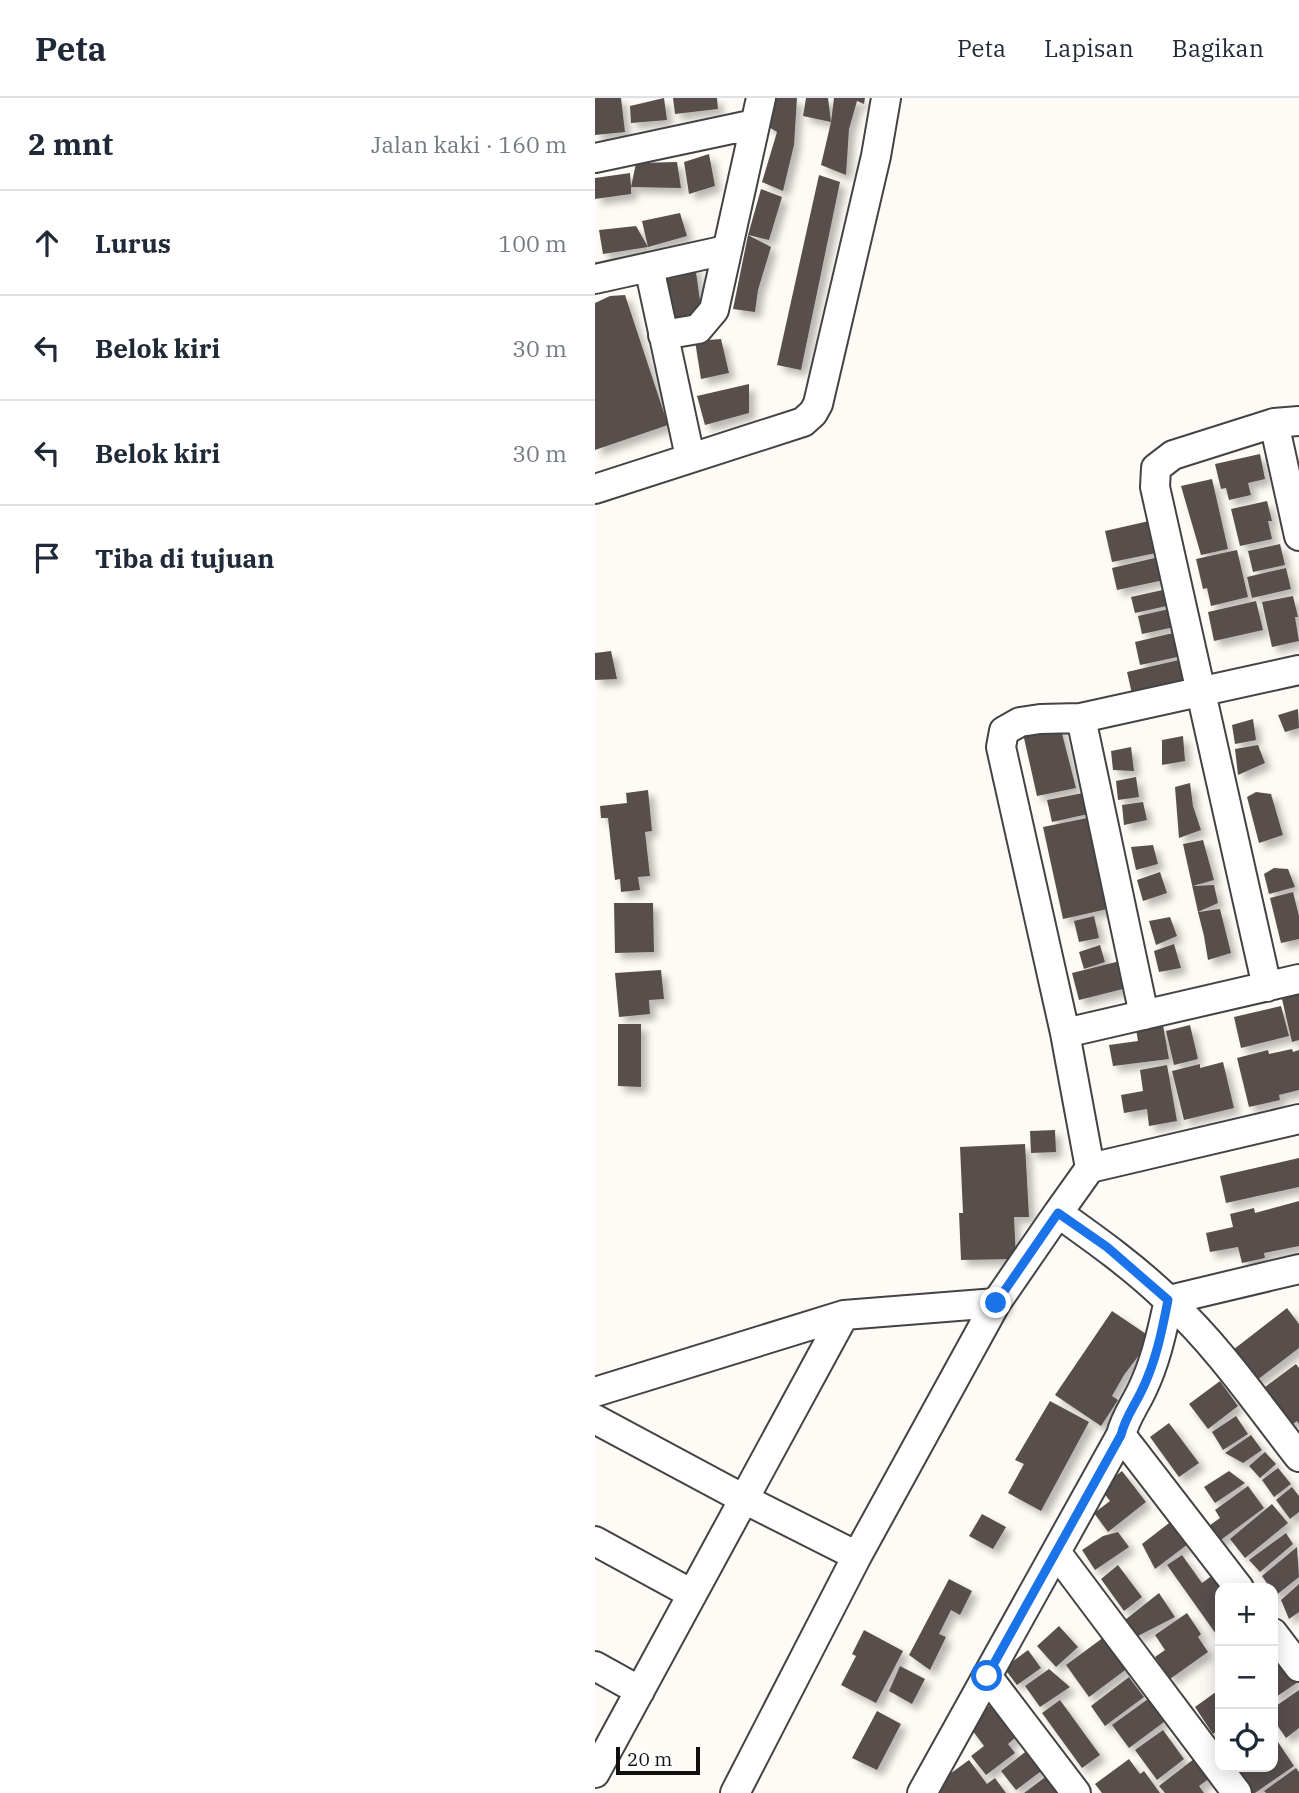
<!DOCTYPE html>
<html lang="id">
<head>
<meta charset="utf-8">
<style>
	:root { --surface:#fff; --page:#f6f6f7; --text:#1f2937; --muted:#747a83; --line:#e0e1e3 }
	body { margin:0; font-family:"IBM Plex Serif",serif; background:var(--page); color:var(--text) }
	.controls { position:absolute; right:21px; bottom:21px; display:grid; overflow:hidden; border-radius:14px; box-shadow:0 4px 18px #0003 }
	.controls button { width:63px; height:63px; display:grid; place-items:center; padding:0; border:0; border-bottom:2px solid var(--line); background:var(--surface); color:var(--text); font:35px sans-serif }
	.scale { position:absolute; left:21px; bottom:18px; width:84px; box-sizing:border-box; padding-left:7px; border:4px solid #101010; border-top:0; font-size:19px; line-height:24px; white-space:nowrap; color:#101010; -webkit-text-stroke:5px #fff; paint-order:stroke }
	.stop { position:absolute; width:21px; height:21px; margin:-16px; border:5px solid #1a73e8; border-radius:50%; background:#fff }
	.stop.end { background:#1a73e8; border-color:#fff; box-shadow:0 2px 7px #0008 }
	.list { margin:0; padding:0; list-style:none }
	h2 { display:flex; justify-content:space-between; align-items:center; height:91px; margin:0; padding:0 28px; font-size:30px }
	h2 small { font-size:23px; font-weight:400; color:var(--muted) }
	.list li { display:grid; grid-template-columns:46px 1fr auto; gap:21px; align-items:center; box-sizing:border-box; height:105px; padding:0 28px; border-top:2px solid var(--line) }
	.list b { display:block; font-size:26px; white-space:nowrap }
	.list em { font-size:23px; font-style:normal; color:var(--muted) }
	.icon { flex:none; width:38px; height:38px; fill:none; stroke:currentColor; stroke-width:2; stroke-linecap:round; stroke-linejoin:round }
	.map { position:relative; flex:none; width:704px; height:1695px; overflow:hidden }
	header { display:flex; align-items:center; gap:42px; box-sizing:border-box; height:98px; padding:0 35px; background:var(--surface); border-bottom:2px solid var(--line) }
	header strong { font-size:33px }
	nav { display:flex; gap:38px; margin-inline-start:auto; font-size:24px }
	main { display:flex }
	aside { flex:1; background:var(--surface) }
	.map>svg:first-child { display:block }
</style>
</head>
<body>
<header>
<strong>Peta</strong>
<nav><a>Peta</a><a>Lapisan</a><a>Bagikan</a></nav>
</header>
<main>
<aside>
<h2>2 mnt<small>Jalan kaki · 160 m</small></h2>
<ul class="list">
<li><svg class="icon" aria-label="ahead" viewBox="0 0 24 24"><path d="M12 20V5M6 11l6-6 6 6"/></svg><div><b>Lurus</b></div><em>100 m</em></li>
<li><svg class="icon" aria-label="left" viewBox="0 0 24 24"><path d="M17 20v-9H6M10 6l-5 5 5 5"/></svg><div><b>Belok kiri</b></div><em>30 m</em></li>
<li><svg class="icon" aria-label="left" viewBox="0 0 24 24"><path d="M17 20v-9H6M10 6l-5 5 5 5"/></svg><div><b>Belok kiri</b></div><em>30 m</em></li>
<li><svg class="icon" aria-label="arrive" viewBox="0 0 24 24"><path d="M6 21V4h12l-3 4 3 4H6"/></svg><div><b>Tiba di tujuan</b></div></li>
</ul>
</aside>
<div class="map">
<svg width="704" height="1695" viewBox="0 0 704 1695">
	<defs>
		<filter id="shadow"><feDropShadow dx="6" dy="6" stdDeviation="3.5" flood-color="#0004"/></filter>
	</defs>
	<rect width="100%" height="100%" fill="#fefaf5"/>
	<path fill="#584f4e" filter="url(#shadow)" d="M0 0H26L30 34 0 37Z
		M69 0 72 22 36 25 35 8Z
		M78 0H122L123 11 80 16Z
		M180 0H202L199 47 188 93 167 84 182 34 169 26Z
		M211 0H233L236 24 239 0H270L269 6 262 3 254 31 251 77 226 67 236 24 208 18Z
		M114 56 120 88 94 96 89 64Z
		M82 64 86 90 36 89V96L0 101V80L35 75 36 89 41 65Z
		M224 77 245 84 206 272 182 267Z
		M166 91 187 99 174 142 153 137 176 149 163 192 160 214 138 211 153 137Z
		M85 115 92 138 53 149 47 123Z
		M41 128 53 149 8 156 4 132Z
		M100 167 107 217 74 225 64 173Z
		M30 197 73 327 0 352V205L15 198Z
		M126 241 134 275 106 281 100 243Z
		M154 286V315L110 327 102 298Z
		M665 356 670 381 653 385 656 397 634 402 631 390 626 391 620 366Z
		M617 381 633 451 606 457 586 388Z
		M672 403 677 423H673L677 441 645 448 636 411Z
		M554 423 561 455 517 464 510 433Z
		M685 446 690 467 658 474 653 453Z
		M642 452 653 499 616 508 612 490 608 491 601 461Z
		M564 459 569 482 522 492 517 470Z
		M691 470 696 491 657 500 652 479Z
		M572 491 576 507 540 515 536 499Z
		M698 498 703 519H700L704 543 677 549 667 504Z
		M661 503 668 532 619 543 613 514Z
		M574 511 579 529 547 536 543 518Z
		M582 534 587 558 545 567 540 544Z
		M16 553 22 581 0 582V555Z
		M588 561 594 588 538 600 532 574Z
		M703 611 704 630 690 634 683 617Z
		M658 621 661 642 640 646 637 627Z
		M464 624 481 690 442 698 427 631Z
		M588 638 590 663 567 667V642Z
		M663 647 670 665 643 677 640 651Z
		M536 649 539 673 518 672 516 653Z
		M541 679 544 699 523 702 521 683Z
		M595 685 598 708 606 732 584 740 580 689Z
		M53 692 57 733 50 734 55 778 43 779 45 792 26 794 25 781 20 782 13 720H6L5 708 32 705 31 695Z
		M661 694 676 696 688 737 664 745 652 699Z
		M488 695 493 716 457 724 452 702Z
		M548 704 552 722 529 727 527 707Z
		M492 720 497 746 501 745 517 810 468 821 448 729Z
		M608 742 619 782 598 788 619 787 623 805 603 814 588 746Z
		M558 747 563 766 541 772 536 749Z
		M679 770 693 771 700 789 674 796 669 776Z
		M565 774 572 795 548 803 542 782Z
		M698 794 704 818V841L686 845 675 800Z
		M19 805H58L59 854 20 855Z
		M625 811 636 855 613 862 609 838 603 814Z
		M499 818 504 840 484 844 479 823Z
		M575 819 582 838 561 847 554 823Z
		M579 846 586 870 564 874 559 853Z
		M505 847 510 864 489 871 484 854Z
		M529 862 536 889 484 902 477 875Z
		M66 872 69 901 54 902 55 916 24 919 20 875Z
		M704 896V942L697 944 687 901Z
		M686 908 694 938 646 950 639 919Z
		M23 926H46V989L23 988Z
		M568 927 574 961 518 968 514 947 543 943 541 931Z
		M595 927 603 961 579 967 571 933Z
		M697 951 698 954 704 952V992L684 997 685 1002 654 1009 642 960 673 952 674 956Z
		M628 964 639 1010 589 1022 577 973 605 966V970Z
		M572 967 582 1023 554 1028 552 1011 529 1015 526 997 548 993 545 972Z
		M460 1032 461 1054 436 1055 435 1033Z
		M430 1046 434 1119H419L421 1161 366 1162 364 1115H368L365 1049Z
		M704 1060V1089L631 1105 625 1078Z
		M704 1103V1148L669 1155 670 1160 647 1165 643 1149 615 1154 611 1135 638 1129 635 1116 659 1110 660 1115Z
		M692 1210 704 1226V1250L657 1286 634 1255Z
		M517 1213 557 1240 529 1277 517 1298 523 1302 506 1328 460 1297Z
		M701 1266 704 1270V1326L702 1323 694 1329 666 1292Z
		M625 1283 643 1308 613 1331 594 1306Z
		M455 1303 494 1324 446 1413 413 1395 429 1366 420 1362Z
		M641 1318 653 1336 628 1352 617 1334Z
		M574 1325 604 1365 584 1379 555 1339Z
		M656 1337 667 1352 648 1365 630 1355Z
		M670 1354 681 1366 665 1380 654 1368Z
		M683 1370 696 1386 679 1399 667 1382Z
		M527 1373 551 1404 513 1434 499 1415 515 1403 505 1390Z
		M634 1373 650 1385 620 1405 609 1389Z
		M653 1388 669 1410 619 1447 608 1432 625 1420 620 1412Z
		M697 1389 704 1398V1414L695 1421 681 1402Z
		M677 1406 693 1425 650 1460 635 1441Z
		M387 1416 411 1429 398 1451 374 1438Z
		M578 1422 593 1446 560 1471 547 1446Z
		M523 1434 534 1449 500 1472 487 1452 508 1438Z
		M691 1435 698 1446 665 1474 654 1462Z
		M702 1449 704 1479 680 1498 678 1490H675L667 1478Z
		M587 1457 607 1485 622 1474 634 1490H625V1533L621 1536 572 1467Z
		M523 1467 547 1499 529 1513 506 1481Z
		M354 1481 377 1493 365 1517 356 1512 344 1536 351 1539 335 1572 314 1557Z
		M704 1486V1514L694 1521 686 1502Z
		M564 1495 580 1519 541 1539 530 1522Z
		M592 1515 606 1536 603 1539 613 1554 575 1581 560 1559 570 1552 560 1537Z
		M464 1528 483 1549 461 1569 442 1548Z
		M269 1532 308 1553 281 1605 246 1587 261 1558 257 1556Z
		M509 1539 533 1570 494 1599 471 1567Z
		M433 1552 446 1570 422 1587 409 1570Z
		M681 1552 703 1584 678 1601V1555Z
		M305 1568 330 1581 317 1606 294 1593Z
		M454 1571 475 1589 445 1609 430 1588Z
		M534 1579 549 1599 510 1628 496 1608Z
		M625 1591V1631L618 1636 600 1609Z
		M704 1592V1630L691 1640 678 1621V1610Z
		M553 1601 569 1624 534 1650 517 1627Z
		M465 1602 505 1657 487 1670 447 1615Z
		M398 1605 423 1637 413 1646 420 1655 391 1677 376 1658 389 1648 372 1625Z
		M282 1613 306 1626 282 1672 257 1660Z
		M568 1632 589 1661 562 1682 540 1652Z
		M683 1644 699 1668 660 1695H656L641 1673 648 1669H678V1648Z
		M434 1651 449 1671 421 1692 406 1673Z
		M604 1657 619 1677 604 1688 609 1695H570L564 1688Z
		M534 1661 545 1676 549 1673 565 1695H507L500 1686Z
		M374 1662 392 1686 400 1680 411 1695H342L337 1689Z
		M701 1670 704 1674V1695H671L669 1693Z
		M453 1677 466 1695H429Z"/>
	<g fill="none" stroke-linecap="round" stroke-linejoin="round">
		<g stroke="#434343" stroke-width="32">
			<path id="minor" d="M0 60 160 26
				M54 169 95 359
				M0 181 131 152
				M68 237 103 231 119 212 166 0
				M679 325 704 438
				M0 391 208 324 218 315 223 306 281 58 291 0
				M704 572 486 620 445 621 425 624 409 633 406 649 470 935 495 1070 704 1021
				M486 620 549 917
				M672 889 560 389 561 370 578 357 679 325 704 323
				M470 935 704 881
				M463 1115 495 1070
				M0 1294 249 1217 401 1205
				M0 1321 149 1401 262 1458
				M526 1337 644 1490
				M0 1443 97 1496
				M461 1454 642 1695
				M678 1535 704 1569
				M0 1568 45 1593
				M392 1578 481 1695
				M0 1675 249 1217
				M140 1695 262 1458 401 1205 463 1115C501 1142 539 1169 573 1202 623 1248 662 1305 704 1359
				M327 1695 526 1337C530 1320 540 1307 547 1292 561 1263 567 1233 574 1202L704 1171"/>
		</g>
		<use href="#minor" stroke="#fff" stroke-width="28"/>
	</g>
	<g fill="none" stroke-linecap="round" stroke-linejoin="round">
		<path stroke="#1a73e8" stroke-width="9" d="M392 1578 526 1337C530 1320 540 1307 547 1292 561 1263 567 1233 573 1202L512 1149 463 1115 401 1205"/>
	</g>
</svg>
<div class="controls">
<button>+</button>
<button>−</button>
<button><svg class="icon" aria-label="locate" viewBox="0 0 24 24"><circle cx="12" cy="12" r="6"/><path d="M12 2v4M12 18v4M2 12h4M18 12h4"/></svg></button>
</div>
<div class="scale">20 m</div>
<div class="stop" style="left:392px;top:1578px"></div>
<div class="stop end" style="left:401px;top:1205px"></div>
</div>
</main>
</body>
</html>
